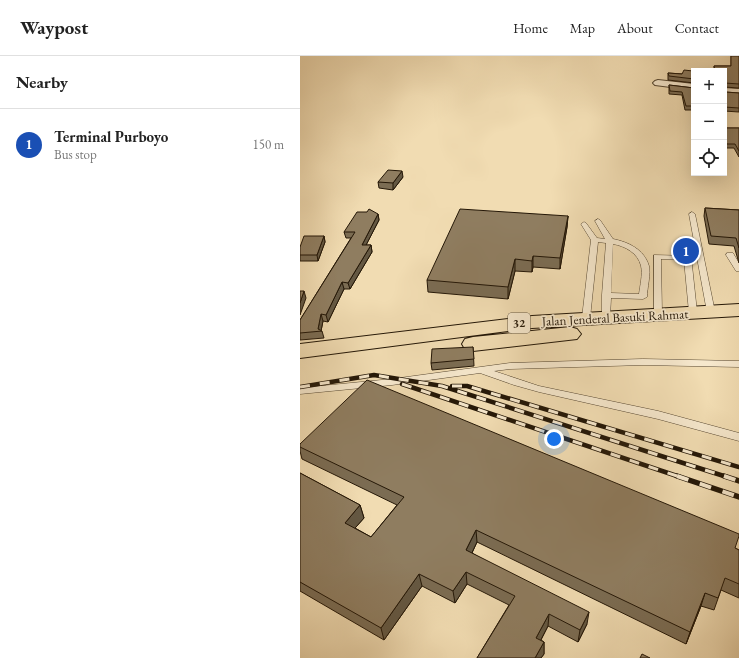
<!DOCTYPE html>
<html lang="en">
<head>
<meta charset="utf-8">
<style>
	:root { --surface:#fff; --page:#f6f6f6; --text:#222; --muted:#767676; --line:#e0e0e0; --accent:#8f2418 }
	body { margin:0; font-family:"EB Garamond",serif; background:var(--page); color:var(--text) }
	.controls { position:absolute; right:12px; top:12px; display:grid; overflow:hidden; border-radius:0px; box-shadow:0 4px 16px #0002 }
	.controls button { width:36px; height:36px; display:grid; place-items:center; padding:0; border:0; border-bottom:1px solid var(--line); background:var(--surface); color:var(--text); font:20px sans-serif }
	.you { position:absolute; left:254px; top:383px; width:14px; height:14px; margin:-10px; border:3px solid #fff; border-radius:50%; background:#1a73e8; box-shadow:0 0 0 6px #1a73e833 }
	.badge { display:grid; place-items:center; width:26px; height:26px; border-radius:50%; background:var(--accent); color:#fff; font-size:13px; font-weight:700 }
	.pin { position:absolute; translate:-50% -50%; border:2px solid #fff; box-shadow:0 1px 4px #0006 }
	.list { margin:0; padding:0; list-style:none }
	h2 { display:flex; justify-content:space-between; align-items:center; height:52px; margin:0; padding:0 16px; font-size:17px }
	h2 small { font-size:13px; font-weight:400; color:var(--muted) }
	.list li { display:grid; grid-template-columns:26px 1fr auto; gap:12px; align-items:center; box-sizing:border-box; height:72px; padding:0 16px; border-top:1px solid var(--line) }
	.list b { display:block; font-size:15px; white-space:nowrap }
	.list p { margin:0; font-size:13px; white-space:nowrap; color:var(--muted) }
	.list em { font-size:13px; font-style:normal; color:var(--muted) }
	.icon { flex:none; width:22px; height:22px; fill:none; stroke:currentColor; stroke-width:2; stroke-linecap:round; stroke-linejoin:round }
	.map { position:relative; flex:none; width:439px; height:602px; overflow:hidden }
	header { display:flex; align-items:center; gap:24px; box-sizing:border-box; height:56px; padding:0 20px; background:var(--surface); border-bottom:1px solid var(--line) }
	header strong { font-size:19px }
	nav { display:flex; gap:22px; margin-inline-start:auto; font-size:14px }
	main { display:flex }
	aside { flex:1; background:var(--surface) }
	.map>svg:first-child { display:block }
</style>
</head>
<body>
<header>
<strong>Waypost</strong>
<nav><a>Home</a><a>Map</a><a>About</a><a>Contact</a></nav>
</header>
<main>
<aside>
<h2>Nearby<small></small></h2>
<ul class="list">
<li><span class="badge" style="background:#1a4fb4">1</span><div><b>Terminal Purboyo</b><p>Bus stop</p></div><em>150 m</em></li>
</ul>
</aside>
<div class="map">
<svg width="439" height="602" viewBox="0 0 439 602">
	<rect width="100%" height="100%" fill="#f1dcb2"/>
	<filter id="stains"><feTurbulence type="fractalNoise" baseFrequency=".005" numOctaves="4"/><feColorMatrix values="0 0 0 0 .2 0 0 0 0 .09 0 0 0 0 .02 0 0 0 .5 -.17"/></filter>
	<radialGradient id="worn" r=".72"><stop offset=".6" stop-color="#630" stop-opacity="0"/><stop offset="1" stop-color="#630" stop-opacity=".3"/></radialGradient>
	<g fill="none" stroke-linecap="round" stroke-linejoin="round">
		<g stroke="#574832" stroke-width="1">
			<path id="service" d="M392 156 395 158 415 256 411 259 407 256 389 158Z
				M298 163 300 164 313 183C328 186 344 193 349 210 351 217 347 233 347 241L343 243 311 242 310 261 309 263H303L302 261V239L306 187 298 186 290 262 286 265 282 262 291 184 281 168 284 166 286 167 297 182 305 183 295 165ZM313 188C325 190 338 197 341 210 343 218 340 230 339 238L311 237Z
				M427 197H433L439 207V215H436L426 199Z
				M354 199 391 200 397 256 396 258 393 259 389 256 384 204 361 203 362 258 361 260H355L354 258Z
				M343 303 439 305V311L343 309 210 313 194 315 239 330 358 355 439 377V385L358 363 239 336 214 329 180 317 92 329 0 338V332L92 323 210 307Z"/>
		</g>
		<g stroke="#574832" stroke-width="2">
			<path id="minor" d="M358 24 394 28V34L355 29 353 27 355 25Z
				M424 32 439 33V39L424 38Z"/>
		</g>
		<g stroke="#241707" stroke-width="2">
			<path id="trunk" d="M439 248V260L232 272 0 302V288L232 260Z
				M270 271 277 273 281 278 277 283 173 295 165 293 162 288 165 283 173 281Z"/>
		</g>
		<use href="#service" fill="#f6e8cd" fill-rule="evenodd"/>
		<use href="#minor" fill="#f6e8cd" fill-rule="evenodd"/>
		<use href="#trunk" fill="#f1dcb2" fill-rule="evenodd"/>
		<g stroke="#241707" stroke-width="4.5">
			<path id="rail-far1" d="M102 328 380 421
				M152 330H167L439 411
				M0 331 74 319 142 330 427 421"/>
		</g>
		<g stroke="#241707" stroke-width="5.5">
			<path id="rail" d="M377 420 439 441
				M424 420 439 425"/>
		</g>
		<use href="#rail-far1" stroke="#f6e8cd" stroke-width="3" stroke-dasharray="10" stroke-linecap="butt"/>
		<use href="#rail" stroke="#f6e8cd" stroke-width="4" stroke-dasharray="12" stroke-linecap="butt"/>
	</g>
	<path fill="#7b6c53" stroke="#241707" d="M431 0H439V32L424 31 394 15V27L368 24V17L382 18 393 15V13L414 14V10H431Z
		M369 29 394 32V54H385L382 39 369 38Z
		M424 35 425 36 439 37V56L424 55Z
		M424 72H439V101L434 92H426L424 89Z
		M103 121 93 134 79 132 78 126Z
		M405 152 439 154V207L434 190 409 188 404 160Z
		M78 158 79 164 66 189H71L72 196 50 233H44L28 266 23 265 21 275H22L24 282 0 284V264L51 182H46L44 176Z
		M268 160 267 171 260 213 233 211 232 216 215 215 208 243 128 236 127 224Z
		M24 180 25 186 18 205H0V191Z
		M173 291 174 310 132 314 131 307Z
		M0 388 435 492 439 494V542L421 534 414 554 401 550 386 588 177 486 172 497 287 568 278 586 248 570 241 584 244 586V598L241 602H177L209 549 167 528 155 547 122 530 84 584 0 535V417L60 449 64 462 55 472 71 481 97 449 2 403 0 395Z"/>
	<path fill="#645843" stroke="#241707" d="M102 115 103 121 93 134V127Z
		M78 158 79 164 63 195 62 189Z
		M268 160 267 171 260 213V202Z
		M24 180 25 186 18 205 17 199Z
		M71 189 72 196 50 233 48 227Z
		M233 200V211L232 216V205Z
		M215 203V215L208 243V231Z
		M42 226 44 233 28 266 26 259Z
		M4 235 6 242 0 259V247Z
		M21 258 23 265 21 275 18 273Z
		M60 449 64 462 48 480 45 467Z
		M176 474 177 486 167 507 166 494Z
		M166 516 167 528 155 547 153 535Z
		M119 518 122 530 84 584 81 572Z
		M405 537 401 550 386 588 390 576Z
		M289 556 287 568 278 586 280 574Z
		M249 558 248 570 236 593V582Z
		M244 586V598L241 602H235Z"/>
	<path fill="#8f7d60" stroke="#241707" d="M431 0H439V28L425 27 424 28V15H394V23L369 20 368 17 382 18 384 14 393 15V13L415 14 414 10H431Z
		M369 29 394 32V50H386L382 36 370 35Z
		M424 35 425 36 439 37V52L424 51Z
		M424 72H439V95L435 88H427L425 85H424Z
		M88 114 102 115 93 127 78 126Z
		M405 152 439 154V192L436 182 411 180Z
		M69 153 78 158 62 189H71L48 227 42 226 26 259 21 258 18 273 22 275 0 277V264L55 176H44L57 156H67Z
		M160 153 268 160 260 202 233 200 232 205 215 203 208 231 127 224Z
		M4 180H24L17 199H0V191Z
		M0 235H4L0 247Z
		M173 291 174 303 131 307 132 293Z
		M67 324 439 478V480L435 492 439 494V528L425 522 418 542 405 537 390 576 176 474 166 494 289 556 280 574 249 558 236 582 244 586 235 602H177L215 540 166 516 153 535 119 518 81 572 0 526V417L60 449 45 467 71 481 104 441 0 391V388Z
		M342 598 350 602H340Z"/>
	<g text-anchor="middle" stroke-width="3.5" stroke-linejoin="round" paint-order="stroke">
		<rect fill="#f6e8cd" stroke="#635642" stroke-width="1" x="208" y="257" width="22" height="20" rx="3"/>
		<g font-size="12" font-weight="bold" fill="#241707">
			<text x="219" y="271">32</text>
		</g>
		<g font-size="13" fill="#241707" stroke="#f6e8cd">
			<text transform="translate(315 261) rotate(-3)" y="5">Jalan Jenderal Basuki Rahmat</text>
		</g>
	</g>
	<rect width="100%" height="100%" filter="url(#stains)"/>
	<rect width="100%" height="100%" fill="url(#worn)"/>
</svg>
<div class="controls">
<button>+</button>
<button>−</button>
<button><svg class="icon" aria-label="locate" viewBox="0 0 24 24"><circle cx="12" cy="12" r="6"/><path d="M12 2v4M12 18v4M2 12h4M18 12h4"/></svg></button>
</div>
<div class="you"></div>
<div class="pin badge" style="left:386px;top:195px;background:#1a4fb4">1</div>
</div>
</main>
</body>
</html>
